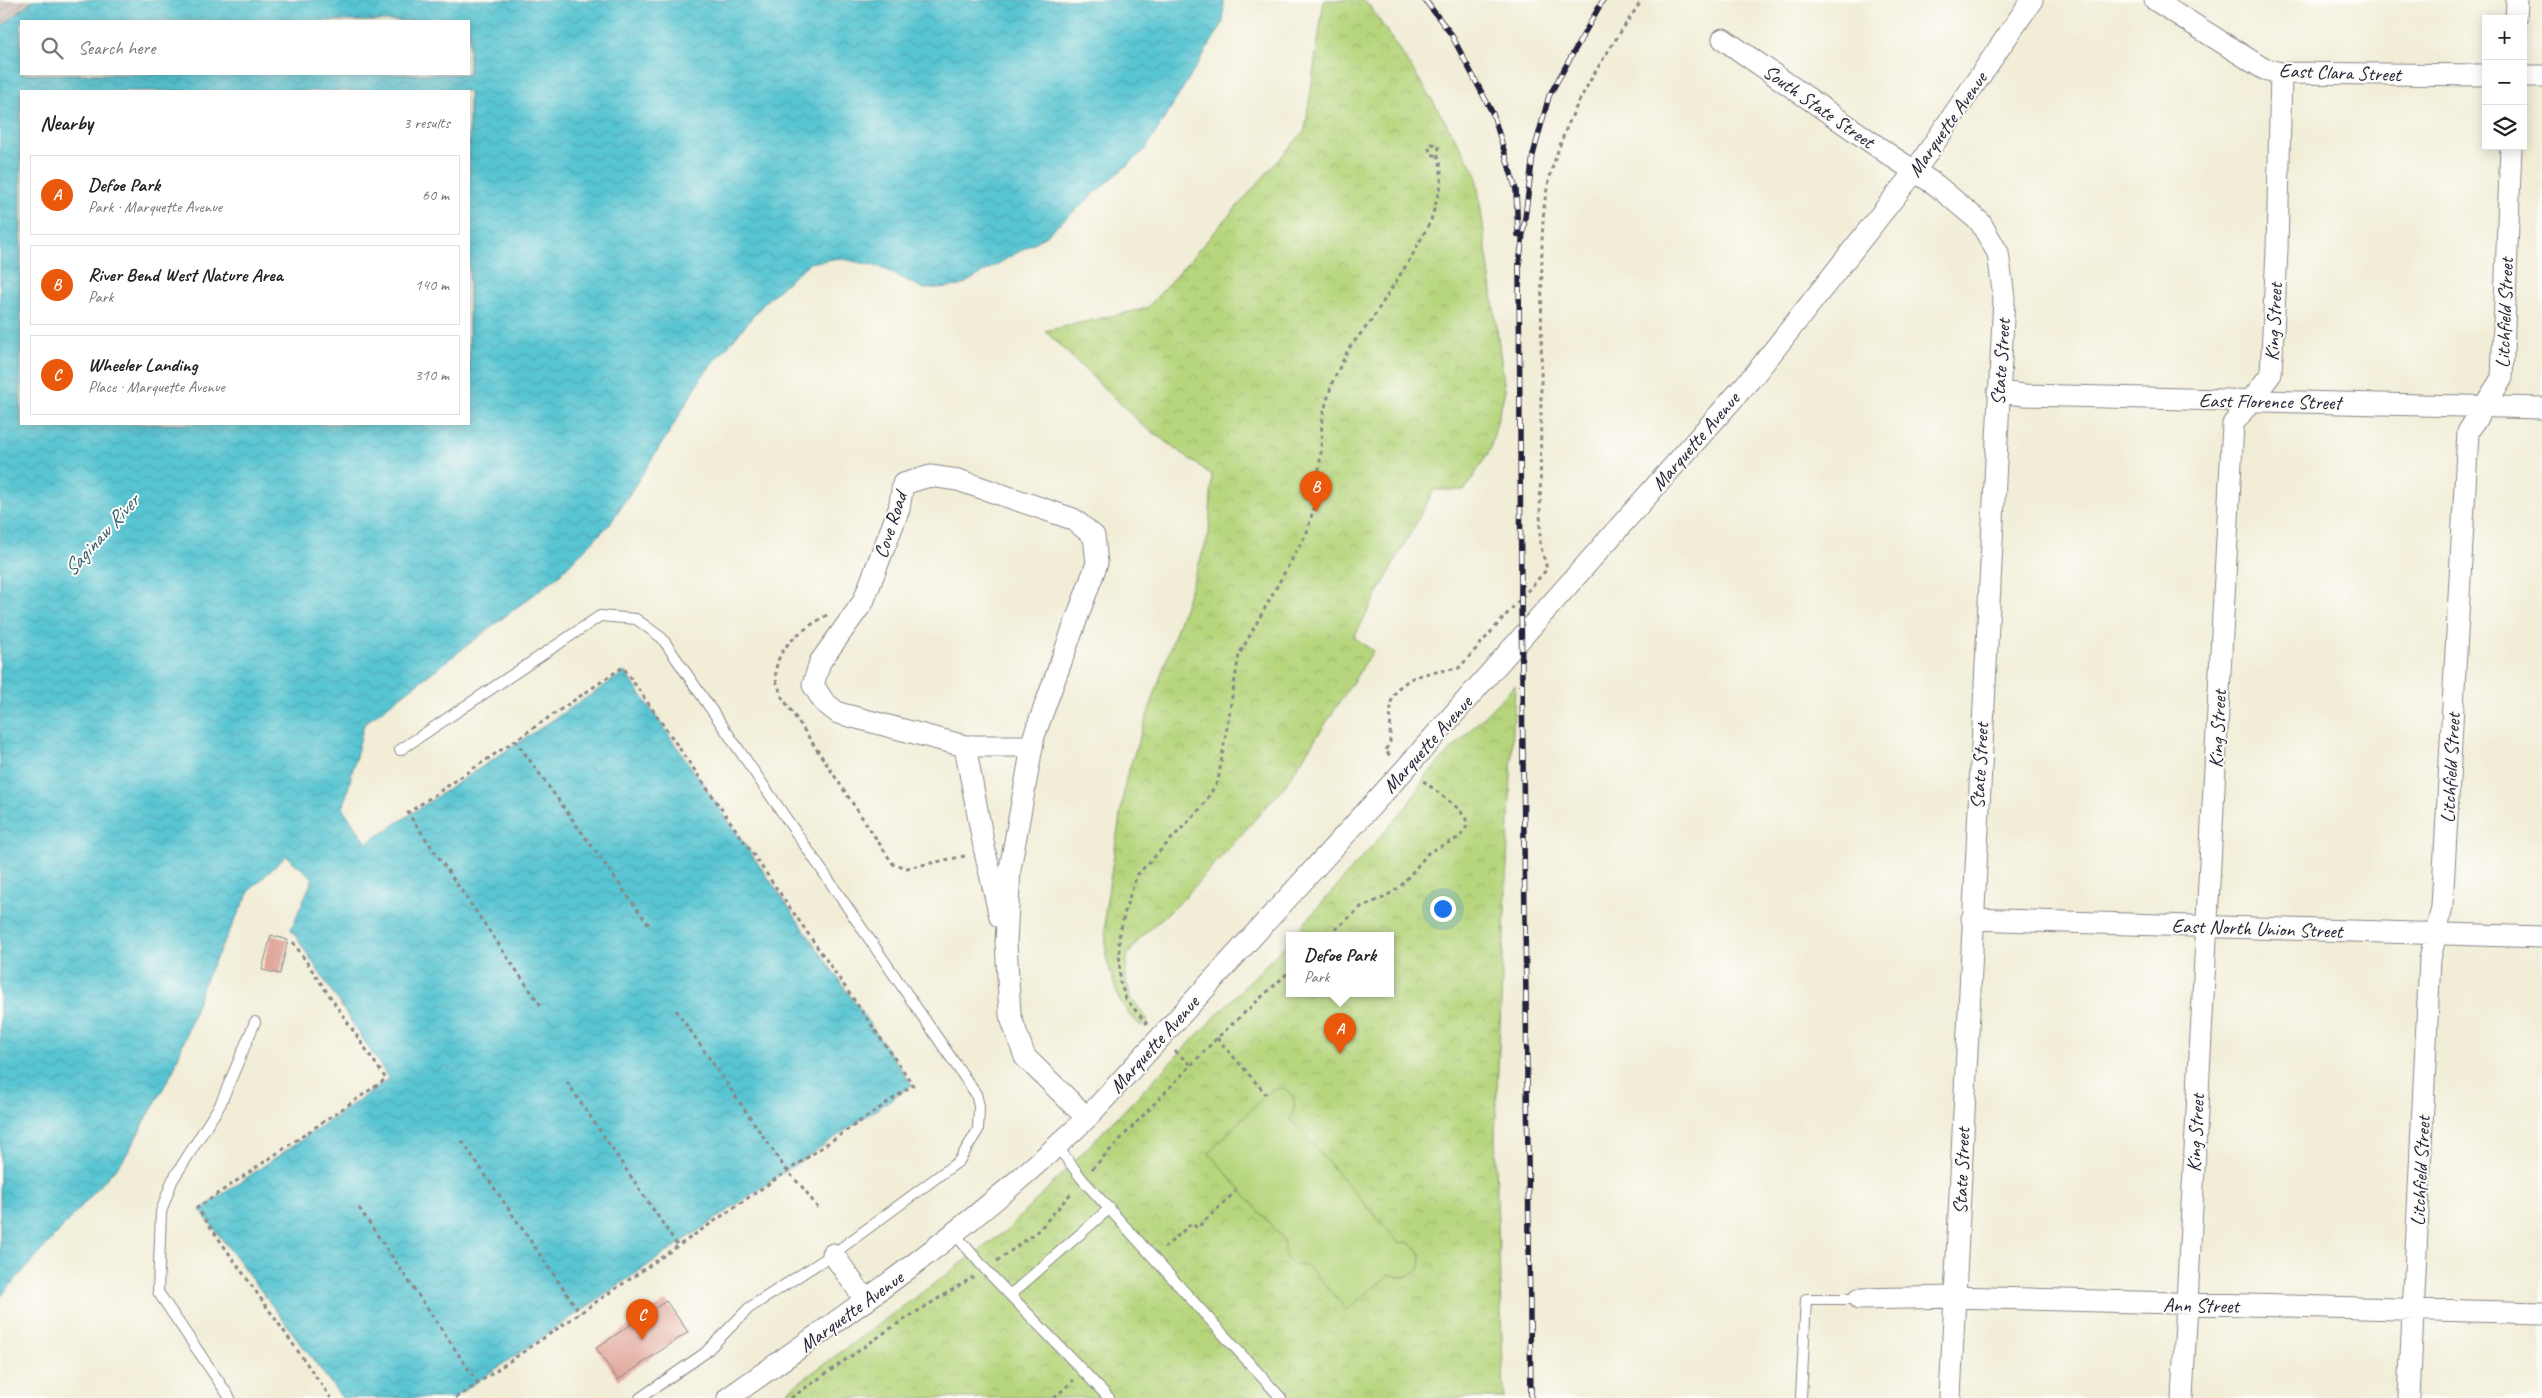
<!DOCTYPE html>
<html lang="en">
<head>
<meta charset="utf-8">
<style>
	:root { --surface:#fff; --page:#f6f6f6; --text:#222; --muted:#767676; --line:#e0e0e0; --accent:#ea580c }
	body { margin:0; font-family:Caveat,sans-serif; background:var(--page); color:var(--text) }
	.controls { position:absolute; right:15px; top:15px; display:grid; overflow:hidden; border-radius:0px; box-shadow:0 2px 12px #0003 }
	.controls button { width:45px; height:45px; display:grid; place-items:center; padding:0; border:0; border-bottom:1px solid var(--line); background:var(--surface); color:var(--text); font:25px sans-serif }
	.you { position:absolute; left:1442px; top:908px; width:18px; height:18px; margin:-12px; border:4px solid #fff; border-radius:50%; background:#1a73e8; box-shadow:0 0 0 8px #1a73e833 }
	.badge { display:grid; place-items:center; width:32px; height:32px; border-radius:50%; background:var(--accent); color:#fff; font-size:16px; font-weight:700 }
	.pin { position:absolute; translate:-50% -41px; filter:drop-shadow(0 1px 2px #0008) }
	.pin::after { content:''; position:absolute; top:26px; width:18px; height:15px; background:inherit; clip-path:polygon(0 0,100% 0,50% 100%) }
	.popup { position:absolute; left:1286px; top:932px; width:108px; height:65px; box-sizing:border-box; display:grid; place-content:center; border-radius:0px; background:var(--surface); filter:drop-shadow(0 1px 4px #0005); font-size:16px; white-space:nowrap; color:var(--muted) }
	.popup b { font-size:19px; color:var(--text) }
	.popup::after { content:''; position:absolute; left:50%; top:100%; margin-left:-10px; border:10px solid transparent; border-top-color:var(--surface) }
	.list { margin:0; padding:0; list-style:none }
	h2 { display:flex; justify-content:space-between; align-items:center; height:65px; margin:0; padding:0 20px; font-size:21px }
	h2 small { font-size:16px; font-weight:400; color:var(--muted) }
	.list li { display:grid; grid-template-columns:32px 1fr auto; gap:15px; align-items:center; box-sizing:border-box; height:80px; margin:0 10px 10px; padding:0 10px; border:1px solid var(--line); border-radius:0px }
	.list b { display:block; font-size:19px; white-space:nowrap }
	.list p { margin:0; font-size:16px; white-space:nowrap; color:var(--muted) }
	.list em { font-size:16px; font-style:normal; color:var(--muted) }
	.icon { flex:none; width:28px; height:28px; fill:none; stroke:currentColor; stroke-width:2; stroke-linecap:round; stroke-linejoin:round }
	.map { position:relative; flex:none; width:2542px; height:1398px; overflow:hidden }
	.search { position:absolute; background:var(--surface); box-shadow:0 2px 12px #0003; left:20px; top:20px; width:450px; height:55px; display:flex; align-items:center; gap:12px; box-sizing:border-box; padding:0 18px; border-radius:0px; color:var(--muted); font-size:19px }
	.panel { position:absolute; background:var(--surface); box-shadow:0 2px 12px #0003; left:20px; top:90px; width:450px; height:335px; border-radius:0px }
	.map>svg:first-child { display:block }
</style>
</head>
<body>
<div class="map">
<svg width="2542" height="1398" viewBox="0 0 2542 1398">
	<defs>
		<pattern id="industrial-furrows" width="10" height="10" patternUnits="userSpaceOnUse" patternTransform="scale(1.25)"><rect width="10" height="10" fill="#cec1ba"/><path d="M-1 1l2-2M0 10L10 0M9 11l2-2" fill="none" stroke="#b1a6a1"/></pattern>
		<pattern id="park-crowns" width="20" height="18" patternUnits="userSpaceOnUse" patternTransform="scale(1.25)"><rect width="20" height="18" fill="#b6d57c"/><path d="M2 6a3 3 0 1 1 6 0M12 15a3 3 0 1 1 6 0" fill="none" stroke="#9cb76c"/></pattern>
		<pattern id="water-waves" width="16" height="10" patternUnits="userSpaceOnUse" patternTransform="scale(1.25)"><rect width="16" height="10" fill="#59c5d2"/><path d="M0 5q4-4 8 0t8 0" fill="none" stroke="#4da9b5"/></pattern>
	</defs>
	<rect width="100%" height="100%" fill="#fdfcf7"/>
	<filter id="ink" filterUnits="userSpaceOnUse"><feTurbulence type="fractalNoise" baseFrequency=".02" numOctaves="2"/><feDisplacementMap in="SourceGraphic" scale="10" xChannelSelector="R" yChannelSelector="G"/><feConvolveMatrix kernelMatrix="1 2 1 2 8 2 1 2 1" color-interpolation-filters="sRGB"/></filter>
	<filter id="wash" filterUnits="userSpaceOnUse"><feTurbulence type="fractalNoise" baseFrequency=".0096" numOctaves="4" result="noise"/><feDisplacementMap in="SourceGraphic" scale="20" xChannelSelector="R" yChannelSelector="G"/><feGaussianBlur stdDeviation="1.12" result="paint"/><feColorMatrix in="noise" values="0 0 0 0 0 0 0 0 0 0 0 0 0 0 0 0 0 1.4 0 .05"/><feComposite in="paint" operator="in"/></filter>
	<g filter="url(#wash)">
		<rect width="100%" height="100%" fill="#f1edd7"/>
		<path fill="url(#industrial-furrows)" d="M0 0H33L0 28Z"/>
		<path fill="url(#park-crowns)" stroke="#6c7c5c" d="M1324 0H1363L1369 5 1428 93 1476 173 1505 390 1490 450 1465 490H1434L1354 637 1373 651 1284 787 1183 899 1139 939 1127 957 1126 980 1131 997 1148 1020 1141 1026 1129 1015 1119 999 1106 958 1105 912 1126 778 1209 534 1212 475 1141 424 1045 331 1147 308 1305 130Z
			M1515 685 1495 1137 1504 1398H778L1007 1230 1290 940V993H1390V935H1294L1408 805 1426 775Z"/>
		<path fill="#b6d57c" stroke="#6c7c5c" d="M1282 1088C1298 1095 1296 1107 1290 1119L1399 1243 1408 1242 1418 1249 1421 1260 1419 1270C1408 1278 1403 1279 1390 1274L1347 1310 1307 1265C1289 1269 1282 1257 1284 1240L1209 1153 1266 1094 1271 1090Z"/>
		<path fill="url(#water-waves)" stroke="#3e7486" fill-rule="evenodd" d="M33 0H1224L1223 23 1145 150 1044 237 960 286 924 289 880 267 839 258 809 263 767 300 703 375 670 431 610 524 558 576 364 724 343 809 367 843 625 672 912 1085 453 1398H342L200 1210 389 1079 291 929 313 878 286 856 250 890 206 978 174 1069 124 1159 0 1297V28ZM21 21H469V74H21ZM21 91H469V424H21Z"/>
		<g id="blocks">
			<path fill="#e0a59a" d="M271 935 288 940 280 974 262 970Z
				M666 1301 688 1332 618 1380 596 1348Z"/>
		</g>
	</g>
	<g filter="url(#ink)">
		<use href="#blocks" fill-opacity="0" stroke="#8a8889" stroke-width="1"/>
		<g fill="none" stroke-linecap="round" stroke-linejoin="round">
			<g stroke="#8a8889" stroke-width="12">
				<path id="service" d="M400 750 600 616 636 619 662 638 976 1094 979 1106 978 1130 959 1161 833 1254 749 1308 705 1353 640 1398
					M1057 1146 1082 1179 1281 1398
					M954 1233 985 1269 1109 1398
					M1010 1295 1110 1208
					M230 1398 158 1292 161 1212 172 1181 220 1105 255 1022
					M1801 1398 1806 1299H1859"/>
			</g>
			<g stroke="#8a8889" stroke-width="23">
				<path id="minor" d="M2155 0 2264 69 2281 73 2486 75
					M2516 19 2517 0
					M1723 39 1891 156 1936 185 1980 222 1998 253 2004 298 1950 1398
					M2523 76H2542
					M1998 392 2024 395 2542 408
					M965 746 985 852 1000 917
					M1032 746H965L838 713 824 702 813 685 820 662 863 602 899 509 903 484 930 476 958 480 1073 519 1094 536 1097 563 1034 736 1010 869 1006 942 1010 1015 1025 1057 1087 1118
					M1972 919 2542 937
					M833 1254 866 1301
					M1859 1299 1955 1297 2542 1313
					M728 1398C853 1311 977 1223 1087 1118L1406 768 1755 374 1915 171 2032 0
					M2182 1398 2233 424 2271 374 2277 250 2281 73
					M2409 1398 2430 959 2442 907 2468 432 2502 378 2511 146"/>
			</g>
			<path stroke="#8a8889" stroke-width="3" stroke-dasharray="4 4" stroke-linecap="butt" d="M827 615C804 629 773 647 776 678 776 684 781 691 782 697L893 864 907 868 965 856
				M515 740 651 928
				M1390 755 1385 751 1390 742 1391 702 1397 689 1410 679 1424 674 1459 668 1547 569 1540 544 1542 240C1543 225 1543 209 1546 194 1562 117 1599 64 1642 0
				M1329 935 1361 907 1383 898 1400 887 1429 852 1460 837 1466 828V819L1459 809 1421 779
				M293 942 386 1079 197 1208 331 1398
				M676 1010 787 1171 804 1189 820 1211
				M1147 1024 1126 999 1120 982 1119 937 1126 907 1137 875 1202 807 1218 781 1239 655 1307 532 1314 507 1321 453 1322 418 1332 383 1349 348 1371 321 1412 256 1431 220 1441 185V166L1438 156 1439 146 1432 144 1429 149 1431 154 1438 156
				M1217 1038 1266 1094
				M1175 1051 1191 1065
				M567 1082 678 1246
				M462 1141 580 1313
				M1092 1169 1217 1038 1290 971
				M359 1208 478 1383
				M1164 1248 1192 1223 1197 1228 1236 1191
				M997 1261 1039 1230 1073 1191
				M456 1398 913 1085 623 667 408 813 541 1006
				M791 1398 894 1326 973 1277
				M1054 1398 1074 1380"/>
			<use href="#service" stroke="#fff" stroke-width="10"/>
			<use href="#minor" stroke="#fff" stroke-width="21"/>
			<g stroke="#22223b" stroke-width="5.5">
				<path id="rail" d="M1425 0 1451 34 1493 114 1516 190 1518 235
					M1531 1398 1521 599 1519 265 1533 155 1549 96 1603 0"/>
			</g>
			<use href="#rail" stroke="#fdfcf7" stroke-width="4" stroke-dasharray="11" stroke-linecap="butt"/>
		</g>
	</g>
	<g text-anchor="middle" stroke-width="4" stroke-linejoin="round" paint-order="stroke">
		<g font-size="20" fill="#22223b" stroke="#fdfcf7">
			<text transform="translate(2340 72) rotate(2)" y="7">East Clara Street</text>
			<text transform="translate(1819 106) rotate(35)" y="7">South State Street</text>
			<text transform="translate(1947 124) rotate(-55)" y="7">Marquette Avenue</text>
			<text transform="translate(2504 313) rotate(-88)" y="7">Litchfield Street</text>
			<text transform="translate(2273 322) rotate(-87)" y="7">King Street</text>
			<text transform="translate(2000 362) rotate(-86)" y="7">State Street</text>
			<text transform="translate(2270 401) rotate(1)" y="7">East Florence Street</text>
			<text transform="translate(1695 441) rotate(-49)" y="7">Marquette Avenue</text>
			<text transform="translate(890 525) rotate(-72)" y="7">Cove Road</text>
			<text transform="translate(2217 729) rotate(-87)" y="7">King Street</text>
			<text transform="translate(1427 744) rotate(-48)" y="7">Marquette Avenue</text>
			<text transform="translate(1979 766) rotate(-87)" y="7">State Street</text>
			<text transform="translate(2450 768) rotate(-87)" y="7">Litchfield Street</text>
			<text transform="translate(2257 928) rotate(2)" y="7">East North Union Street</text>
			<text transform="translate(1154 1044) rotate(-48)" y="7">Marquette Avenue</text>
			<text transform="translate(2195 1133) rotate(-87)" y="7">King Street</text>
			<text transform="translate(1961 1171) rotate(-88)" y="7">State Street</text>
			<text transform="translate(2420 1171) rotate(-87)" y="7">Litchfield Street</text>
			<text transform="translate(2201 1305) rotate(1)" y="7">Ann Street</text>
			<text transform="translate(851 1311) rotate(-36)" y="7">Marquette Avenue</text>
		</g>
		<g font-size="21" font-style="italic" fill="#355b70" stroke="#fdfcf7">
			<text transform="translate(101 535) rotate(-48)" y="7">Saginaw River</text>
		</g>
	</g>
</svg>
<div class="controls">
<button>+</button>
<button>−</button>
<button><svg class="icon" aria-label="layers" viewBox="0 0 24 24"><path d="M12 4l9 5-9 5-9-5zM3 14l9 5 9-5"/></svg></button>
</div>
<div class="you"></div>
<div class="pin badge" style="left:1340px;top:1054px">A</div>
<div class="popup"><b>Defoe Park</b>Park</div>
<div class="pin badge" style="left:1316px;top:512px">B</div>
<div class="pin badge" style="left:642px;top:1340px">C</div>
<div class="search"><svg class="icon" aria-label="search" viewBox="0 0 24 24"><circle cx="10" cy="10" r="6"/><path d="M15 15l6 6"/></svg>Search here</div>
<section class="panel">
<h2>Nearby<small>3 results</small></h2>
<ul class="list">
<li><span class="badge">A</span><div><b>Defoe Park</b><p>Park · Marquette Avenue</p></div><em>60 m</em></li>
<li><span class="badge">B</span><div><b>River Bend West Nature Area</b><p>Park</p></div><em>140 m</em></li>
<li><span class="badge">C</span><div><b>Wheeler Landing</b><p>Place · Marquette Avenue</p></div><em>310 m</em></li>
</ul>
</section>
</div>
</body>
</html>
